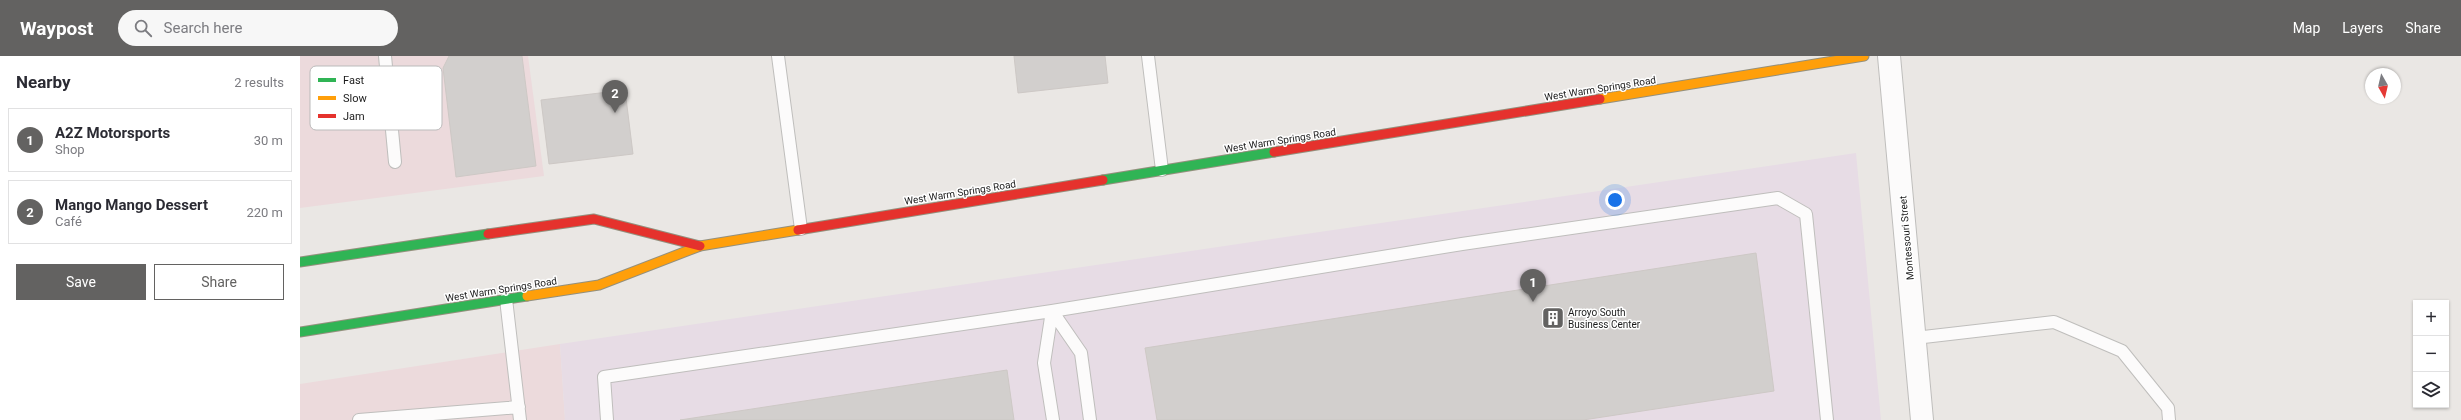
<!DOCTYPE html>
<html lang="en">
<head>
<meta charset="utf-8">
<style>
	:root { --surface:#fff; --page:#f7f7f7; --text:#2b2b33; --muted:#7c7c81; --line:#e1e1e2; --accent:#636261 }
	body { margin:0; font-family:Roboto,sans-serif; background:var(--page); color:var(--text) }
	.controls { position:absolute; right:12px; bottom:12px; display:grid; overflow:hidden; border-radius:0px; box-shadow:0 1px 3px #0004 }
	.controls button { width:36px; height:36px; display:grid; place-items:center; padding:0; border:0; border-bottom:1px solid var(--line); background:var(--surface); color:var(--text); font:20px sans-serif }
	.compass { position:absolute; left:2065px; top:12px; width:36px; height:36px; border-radius:50%; background:var(--surface); box-shadow:0 1px 3px #0004; rotate:172deg }
	.you { position:absolute; left:1315px; top:144px; width:14px; height:14px; margin:-10px; border:3px solid #fff; border-radius:50%; background:#1a73e8; box-shadow:0 0 0 6px #1a73e833 }
	.badge { display:grid; place-items:center; width:26px; height:26px; border-radius:50%; background:var(--accent); color:#fff; font-size:13px; font-weight:700 }
	.pin { position:absolute; translate:-50% -33px; filter:drop-shadow(0 1px 2px #0008) }
	.pin::after { content:''; position:absolute; top:21px; width:14px; height:12px; background:inherit; clip-path:polygon(0 0,100% 0,50% 100%) }
	.list { margin:0; padding:0; list-style:none }
	h2 { display:flex; justify-content:space-between; align-items:center; height:52px; margin:0; padding:0 16px; font-size:17px }
	h2 small { font-size:13px; font-weight:400; color:var(--muted) }
	.list li { display:grid; grid-template-columns:26px 1fr auto; gap:12px; align-items:center; box-sizing:border-box; height:64px; margin:0 8px 8px; padding:0 8px; border:1px solid var(--line); border-radius:0px }
	.list b { display:block; font-size:15px; white-space:nowrap }
	.list p { margin:0; font-size:13px; white-space:nowrap; color:var(--muted) }
	.list em { font-size:13px; font-style:normal; color:var(--muted) }
	.actions { display:flex; gap:8px; padding:12px 16px }
	.actions a { flex:1; padding:9px 0; border:1px solid var(--accent); border-radius:0px; text-align:center; font-size:14px; color:var(--accent) }
	.actions .main { background:var(--accent); color:#fff }
	.icon { flex:none; width:22px; height:22px; fill:none; stroke:currentColor; stroke-width:2; stroke-linecap:round; stroke-linejoin:round }
	.map { position:relative; flex:none; width:2161px; height:364px; overflow:hidden }
	header { display:flex; align-items:center; gap:24px; box-sizing:border-box; height:56px; padding:0 20px; background:var(--accent); color:#fff }
	header strong { font-size:19px }
	nav { display:flex; gap:22px; margin-inline-start:auto; font-size:14px }
	.search { width:280px; height:36px; background:var(--page); display:flex; align-items:center; gap:10px; box-sizing:border-box; padding:0 14px; border-radius:22px; color:var(--muted); font-size:15px }
	main { display:flex }
	aside { flex:1; background:var(--surface) }
	.map>svg:first-child { display:block }
</style>
</head>
<body>
<header>
<strong>Waypost</strong>
<div class="search"><svg class="icon" aria-label="search" viewBox="0 0 24 24"><circle cx="10" cy="10" r="6"/><path d="M15 15l6 6"/></svg>Search here</div>
<nav><a>Map</a><a>Layers</a><a>Share</a></nav>
</header>
<main>
<aside>
<h2>Nearby<small>2 results</small></h2>
<ul class="list">
<li><span class="badge">1</span><div><b>A2Z Motorsports</b><p>Shop</p></div><em>30 m</em></li>
<li><span class="badge">2</span><div><b>Mango Mango Dessert</b><p>Café</p></div><em>220 m</em></li>
</ul>
<div class="actions"><a class="main">Save</a><a>Share</a></div>
</aside>
<div class="map">
<svg width="2161" height="364" viewBox="0 0 2161 364">
	<rect width="100%" height="100%" fill="#eae7e4"/>
	<path fill="#ecdadc" d="M0 0H228L244 120 0 152Z
		M260 288 265 364H0V328Z"/>
	<path fill="#e7dce5" d="M1556 97 1581 364H265L260 288Z"/>
	<path fill="#d2cfcd" stroke="#cdc8c5" d="M149 0H222L236 110 156 121 143 12Z
		M714 0H805L808 27 718 37Z
		M325 34 333 98 249 108 241 44Z
		M1456 197 1474 335 1283 364H857L845 292Z
		M707 314 714 364H380Z"/>
	<g fill="none" stroke-linecap="round" stroke-linejoin="round">
		<g stroke="#bfbebc" stroke-width="14">
			<path id="lane" d="M85 0 95 106
				M478 0 501 173
				M848 0 862 114
				M206 243 220 364
				M752 255 781 297 790 364
				M752 255 744 307 753 364
				M1615 282 1754 266 1822 295 1868 352 1869 364
				M59 364 219 351
				M307 364 304 321 752 255 1162 188 1478 142 1506 158 1527 364"/>
		</g>
		<g stroke="#bfbebc" stroke-width="24">
			<path id="street" d="M1589 0 1622 364"/>
		</g>
		<g stroke="#94907d" stroke-width="11">
			<path id="fast" d="M803 124 974 96
				M0 206 188 178
				M0 276 227 240"/>
		</g>
		<g stroke="#94907d" stroke-width="11">
			<path id="slow" d="M1300 43 1564 0
				M227 240 299 229 400 190 498 174"/>
		</g>
		<g stroke="#94907d" stroke-width="11">
			<path id="jam" d="M974 96 1300 43
				M498 174 803 124
				M188 178 294 163 400 190"/>
		</g>
		<use href="#lane" stroke="#fcfbfb" stroke-width="12"/>
		<use href="#street" stroke="#fcfbfb" stroke-width="22"/>
		<use href="#fast" stroke="#30b455" stroke-width="9"/>
		<use href="#slow" stroke="#ff9f0a" stroke-width="9"/>
		<use href="#jam" stroke="#e5322d" stroke-width="9"/>
	</g>
	<defs>
		<g id="building-square" transform="scale(1.15)"><rect x="-9" y="-9" width="18" height="18" rx="4" fill="#636261" stroke="#fff"/><path d="M-4-6H4V6H1V3H-1V6H-4ZM-2.5-4.3h1.7v1.8h-1.7ZM.8-4.3h1.7v1.8H.8ZM-2.5-1h1.7V.8h-1.7ZM.8-1h1.7V.8H.8Z" fill="#fff"/></g>
	</defs>
	<g fill-rule="evenodd">
		<use href="#building-square" x="1253" y="262"/>
	</g>
	<g text-anchor="middle" stroke-width="3" stroke-linejoin="round" paint-order="stroke">
		<g font-size="10" fill="#1b1b1b" stroke="#fff">
			<text transform="translate(1300 32) rotate(-9)" y="4">West Warm Springs Road</text>
			<text transform="translate(980 84) rotate(-9)" y="4">West Warm Springs Road</text>
			<text transform="translate(660 136) rotate(-9)" y="4">West Warm Springs Road</text>
			<text transform="translate(1606 182) rotate(-95)" y="4">Montessouri Street</text>
			<text transform="translate(201 233) rotate(-9)" y="4">West Warm Springs Road</text>
		</g>
		<g font-size="10" fill="#1b1b1b" stroke="#fff" text-anchor="start">
			<text x="1268" y="260">Arroyo South<tspan x="1268" dy="12">Business Center</tspan></text>
		</g>
	</g>
	<rect x="10" y="10" width="132" height="64" rx="6" fill="#fff" stroke="#bbb" stroke-width="1"/>
	<rect x="18" y="22" width="18" height="4" fill="#30b455"/>
	<rect x="18" y="40" width="18" height="4" fill="#ff9f0a"/>
	<rect x="18" y="58" width="18" height="4" fill="#e5322d"/>
	<g font-size="11" fill="#1b1b1b">
		<text x="43" y="28">Fast</text>
		<text x="43" y="46">Slow</text>
		<text x="43" y="64">Jam</text>
	</g>
</svg>
<div class="controls">
<button>+</button>
<button>−</button>
<button><svg class="icon" aria-label="layers" viewBox="0 0 24 24"><path d="M12 4l9 5-9 5-9-5zM3 14l9 5 9-5"/></svg></button>
</div>
<svg class="compass" viewBox="-18 -18 36 36"><path d="M0-13l5 13h-10z" fill="#e53935"/><path d="M0 13l5-13h-10z" fill="#7c7c81"/></svg>
<div class="you"></div>
<div class="pin badge" style="left:1233px;top:246px">1</div>
<div class="pin badge" style="left:315px;top:57px">2</div>
</div>
</main>
</body>
</html>
